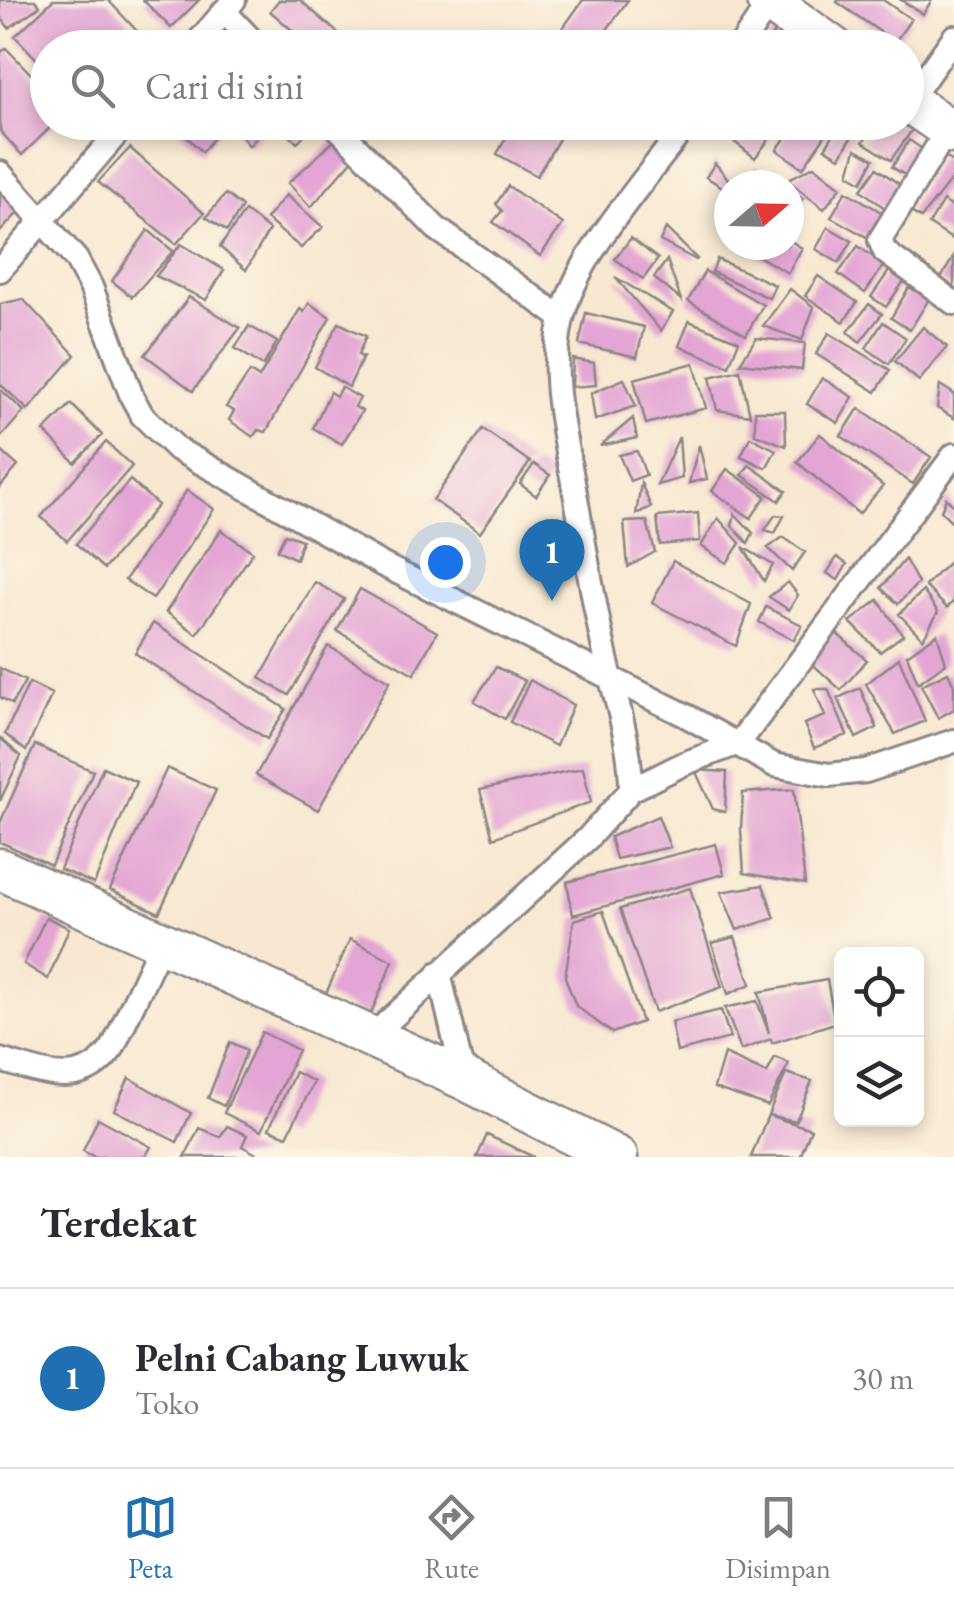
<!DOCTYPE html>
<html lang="id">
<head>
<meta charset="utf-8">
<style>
	:root { --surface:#fff; --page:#f2f2f3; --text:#2b2b33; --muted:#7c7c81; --line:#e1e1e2; --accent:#1f6fb2 }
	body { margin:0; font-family:"EB Garamond",serif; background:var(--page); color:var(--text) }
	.controls { position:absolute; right:30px; bottom:30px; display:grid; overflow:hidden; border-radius:15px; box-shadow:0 5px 15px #0003 }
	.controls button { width:90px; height:90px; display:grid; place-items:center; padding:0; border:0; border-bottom:2px solid var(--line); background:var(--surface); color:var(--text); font:50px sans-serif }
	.compass { position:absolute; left:714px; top:170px; width:90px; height:90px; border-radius:50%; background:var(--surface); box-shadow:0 5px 15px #0003; rotate:70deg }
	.you { position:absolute; left:445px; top:562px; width:35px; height:35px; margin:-25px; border:8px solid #fff; border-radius:50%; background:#1a73e8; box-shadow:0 0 0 15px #1a73e833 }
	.badge { display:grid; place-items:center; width:65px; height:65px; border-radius:50%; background:var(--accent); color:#fff; font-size:32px; font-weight:700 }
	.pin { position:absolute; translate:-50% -82px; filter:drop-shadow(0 2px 5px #0008) }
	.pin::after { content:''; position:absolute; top:52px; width:35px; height:30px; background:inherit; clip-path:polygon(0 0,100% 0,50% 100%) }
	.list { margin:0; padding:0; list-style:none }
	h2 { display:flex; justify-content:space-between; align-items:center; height:130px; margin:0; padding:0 40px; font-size:42px }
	h2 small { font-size:32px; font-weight:400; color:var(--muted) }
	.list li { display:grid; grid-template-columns:65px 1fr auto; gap:30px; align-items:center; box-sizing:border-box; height:180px; padding:0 40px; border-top:2px solid var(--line) }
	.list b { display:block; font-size:38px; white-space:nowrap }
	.list p { margin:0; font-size:32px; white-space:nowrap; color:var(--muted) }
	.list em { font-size:32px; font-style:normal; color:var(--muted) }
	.icon { flex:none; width:55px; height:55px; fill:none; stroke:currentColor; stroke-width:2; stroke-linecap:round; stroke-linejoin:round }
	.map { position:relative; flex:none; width:954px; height:1157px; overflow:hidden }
	.search { position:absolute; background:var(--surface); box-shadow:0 5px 15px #0003; left:30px; right:30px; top:30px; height:110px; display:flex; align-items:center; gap:25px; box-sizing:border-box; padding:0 35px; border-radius:55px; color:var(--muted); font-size:38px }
	.sheet { height:310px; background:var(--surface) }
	nav { display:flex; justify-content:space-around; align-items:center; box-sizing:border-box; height:140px; border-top:2px solid var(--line); background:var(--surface); font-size:28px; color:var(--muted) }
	nav a { display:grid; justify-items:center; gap:5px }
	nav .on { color:var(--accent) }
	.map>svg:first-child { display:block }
</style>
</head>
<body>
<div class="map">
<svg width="954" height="1157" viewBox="0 0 954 1157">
	<rect width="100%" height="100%" fill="#fcf5e5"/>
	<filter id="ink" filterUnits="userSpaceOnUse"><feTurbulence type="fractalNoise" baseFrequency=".01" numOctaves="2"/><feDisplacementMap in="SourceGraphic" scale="20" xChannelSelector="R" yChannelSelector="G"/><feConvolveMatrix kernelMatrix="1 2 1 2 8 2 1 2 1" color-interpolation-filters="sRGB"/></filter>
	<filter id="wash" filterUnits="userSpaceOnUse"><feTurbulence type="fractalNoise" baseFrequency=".0048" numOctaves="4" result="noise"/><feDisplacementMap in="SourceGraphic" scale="40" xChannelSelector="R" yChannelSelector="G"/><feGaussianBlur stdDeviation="2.25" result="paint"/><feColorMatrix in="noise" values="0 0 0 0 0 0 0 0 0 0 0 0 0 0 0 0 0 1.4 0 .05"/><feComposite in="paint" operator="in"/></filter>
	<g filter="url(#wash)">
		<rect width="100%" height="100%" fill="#f8e8d1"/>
		<g id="blocks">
			<path fill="#e3a5d4" d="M0 0H35L40 6 9 28 0 16Z
				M53 0H108L148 43 142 48H48V71L15 36Z
				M143 0H199L171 28Z
				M279 0H300L338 33 325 48H291L300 37 270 11Z
				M583 0H628L594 48 550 46Z
				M838 0H883L911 19 895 42 837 2Z
				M901 0H932L923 14Z
				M779 25 811 48H764Z
				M6 48 48 92V122H56L22 155 0 131V53Z
				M172 122H226L202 152Z
				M231 122H256L263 130 249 146Z
				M276 122H315L297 143Z
				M515 122H569L537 176 497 154Z
				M709 122H782L755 158Z
				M796 122 833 124 803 168 777 150Z
				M876 122H900L912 130 891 160 863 142Z
				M839 126 853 135 840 157 825 148Z
				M336 139 355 157 311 207 288 183Z
				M909 140 930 154 913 180 892 167Z
				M130 148 204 213 176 244 98 182Z
				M856 149 874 159 862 182 849 174Z
				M941 155 954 162V176L921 218 909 211Z
				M715 163 733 185H729V191L706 177Z
				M814 166 841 187 824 209 787 180Z
				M756 168 783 185 739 183Z
				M877 168 907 190 890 212 861 190Z
				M0 186 23 207 0 232Z
				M508 186 563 224 540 256 493 222 502 211 496 204Z
				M789 189 803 198 792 215 789 213Z
				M846 191 886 215 872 240 831 217Z
				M226 194 242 207 227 231 206 217Z
				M286 195 323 227 301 248 266 219Z
				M943 201 954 208 952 239 929 224Z
				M245 211 269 230 246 270 220 247Z
				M828 227 852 241 839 263 816 249Z
				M666 228 697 259 696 260 660 241Z
				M148 230 173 251 132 297 112 281Z
				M631 238 658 259 643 279 615 259Z
				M789 240 802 248 788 273 744 248 789 245Z
				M181 244 224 270 206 300 156 276Z
				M858 246 884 265 865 293 838 274Z
				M954 256V288L940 280Z
				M717 259 775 285 769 298 712 272Z
				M667 260 681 300 654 278Z
				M705 271 763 305 746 335 688 301Z
				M889 271 904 281 886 307 871 297Z
				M818 276 857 302 844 322 805 296Z
				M615 277 673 312 661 331Z
				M909 287 929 299 910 330 891 318Z
				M790 289 814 307 802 340 763 326Z
				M189 297 240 328 193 391 145 355Z
				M23 299 75 355 28 410 0 384V304Z
				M309 303 330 317 266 432 258 430 253 437 229 420 234 411 226 407 250 372 259 378 300 309 304 312Z
				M869 304 882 314 860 342 848 332Z
				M586 313 644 327 637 357 579 344Z
				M689 321 739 341 729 366 679 346Z
				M883 322 906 338 889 364 866 348Z
				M339 323 366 336 358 355 363 357 349 387 315 367Z
				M249 326 277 342 263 366 235 348Z
				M923 327 947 347 919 381 895 361Z
				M829 333 890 370 876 392 816 354Z
				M756 338 805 343 802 370 740 363Z
				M573 359 594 363 596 385 572 387Z
				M694 363 706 408 646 424 634 379Z
				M740 370 750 415 717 410 710 377Z
				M822 378 853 397 838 423 807 404Z
				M624 379 636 406 595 420 591 393Z
				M940 385 954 394V418L937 408Z
				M341 387 360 398 355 407 362 411 342 444 313 428 330 392 336 396Z
				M0 389 24 411 0 438Z
				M71 404 102 435 75 463 44 431Z
				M859 408 931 457 913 484 841 436Z
				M755 411H785L786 446 755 434Z
				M633 418 637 438 600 446Z
				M483 429 530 462 480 533 433 500Z
				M820 434 883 486 859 514 797 462Z
				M679 437 682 478 657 485Z
				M750 437 776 450 766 468 741 456Z
				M106 442 132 466 67 541 41 517Z
				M699 445 707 479 689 483Z
				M0 450 18 466 0 487Z
				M637 451 646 475 630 481 619 455Z
				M534 464 550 475 536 496 520 484Z
				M749 465 786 491 779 501 742 475Z
				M727 469 766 496 751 518 712 491Z
				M130 480 158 505 104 569 76 544Z
				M641 483 651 507 636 514Z
				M187 490 214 509 153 599 125 580Z
				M946 498 954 506V524L941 511Z
				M698 513 700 541 660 545 657 517Z
				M735 514 753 533 748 543 732 526Z
				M775 515 784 516 775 533 765 530Z
				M718 518 740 543 727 563 701 546Z
				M647 521 655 552 628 567 624 522Z
				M221 530 253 552 197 634 166 612Z
				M285 534 302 540 296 559 277 550Z
				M783 537 805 552 792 571 768 548Z
				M743 547 773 565 764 581Z
				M837 557 847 564 838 580 827 573Z
				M905 559 918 583 898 604 881 588Z
				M673 561 751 604 736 646 652 603Z
				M949 562 954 567V601L947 608 925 586Z
				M315 582 344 599 289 695 260 678Z
				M788 582 798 595 789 610 769 597Z
				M360 589 437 632 414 674 337 631Z
				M923 591 938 612 923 639 899 614Z
				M878 600 903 635 880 652 850 622Z
				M766 607 802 625 794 640 759 622Z
				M153 623 286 709 267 739 135 653Z
				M835 632 867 660 841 690 809 661Z
				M937 634 946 663 918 683 907 655Z
				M328 646 390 681 318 810 256 775Z
				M899 658 925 721 895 734 866 684Z
				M496 667 525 681 505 719 474 701Z
				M0 668 25 681 12 704 0 697Z
				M948 672 954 685V709L938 718 921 685Z
				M530 680 573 705 556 746 510 722Z
				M29 683 52 694 26 751 5 734Z
				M860 688 877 728 856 738 838 698Z
				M814 689H828L847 735 814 748 804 724 825 716Z
				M0 738 21 756 0 801Z
				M35 745 93 771 51 865 0 842V823Z
				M103 767 136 782 94 884 60 869Z
				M167 768 216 790 159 913 110 890Z
				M583 768 591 802 493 838 480 790Z
				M695 770 727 772 725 812 713 809Z
				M794 789 805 884 744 873 741 830 743 793Z
				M658 816 670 847 616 859 610 837Z
				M716 844 724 874 573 915 567 882Z
				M763 885 775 918 737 930 721 892Z
				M690 888 722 987 655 1012 620 909Z
				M603 911 642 1022 612 1033 576 1006 565 977 574 920Z
				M46 917 69 928 48 979 24 964Z
				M735 937 751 984 728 994 712 943Z
				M350 939 393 961 369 1018 325 996Z
				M827 980 835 1023 772 1043 771 1039 741 1050 725 1008 757 1001 769 1033 759 992Z
				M721 1010 730 1038 677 1052 671 1022Z
				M262 1032 298 1050 261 1131 224 1113Z
				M230 1042 247 1050 224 1106 208 1098Z
				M724 1054 767 1073 775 1057 789 1063 768 1106 714 1088Z
				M295 1072 314 1082 287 1136 269 1129Z
				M786 1073 812 1081 796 1121 768 1115 811 1129 800 1157H751L768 1115Z
				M129 1078 191 1113 177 1142 114 1110Z
				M98 1118 151 1147 145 1157H95L83 1151Z
				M227 1126 247 1135 242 1146 262 1157H185L199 1128 220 1137Z
				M487 1135 534 1157H477Z"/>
		</g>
	</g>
	<g filter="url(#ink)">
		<use href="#blocks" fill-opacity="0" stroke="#8d8586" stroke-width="2.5"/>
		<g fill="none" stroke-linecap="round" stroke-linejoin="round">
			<g stroke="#8d8586" stroke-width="28">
				<path id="street" d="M224 11 259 48
					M193 48 234 0
					M739 48 770 2
					M909 101 954 37
					M332 122 436 228 562 318
					M948 129 880 240 885 252 954 303
					M0 173 76 259 91 287 132 397 142 415 177 449 383 565 685 715 774 765 829 775 866 771 954 741
					M0 270 127 122
					M631 790 683 764 739 743 954 455
					M439 973 464 1079
					M370 1038 587 839 631 790C631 750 621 717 611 679 594 613 585 544 572 477 561 421 547 361 566 305 585 246 650 174 688 122
					M0 1060C43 1072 82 1092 113 1047L161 944"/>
			</g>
			<g stroke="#8d8586" stroke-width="45">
				<path id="highway" d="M767 0 834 48
					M906 100 954 133
					M0 869 464 1079 617 1157"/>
			</g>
			<use href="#street" stroke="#fff" stroke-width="22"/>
			<use href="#highway" stroke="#fff" stroke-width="40"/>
		</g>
	</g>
</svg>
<div class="controls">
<button><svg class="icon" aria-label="locate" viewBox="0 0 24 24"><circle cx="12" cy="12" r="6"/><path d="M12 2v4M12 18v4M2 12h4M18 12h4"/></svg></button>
<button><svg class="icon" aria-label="layers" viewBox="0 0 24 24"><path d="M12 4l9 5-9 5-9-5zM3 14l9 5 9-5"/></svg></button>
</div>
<svg class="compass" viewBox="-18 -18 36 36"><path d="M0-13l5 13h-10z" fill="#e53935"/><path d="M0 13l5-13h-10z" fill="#7c7c81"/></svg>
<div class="you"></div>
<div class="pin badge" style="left:552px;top:601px">1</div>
<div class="search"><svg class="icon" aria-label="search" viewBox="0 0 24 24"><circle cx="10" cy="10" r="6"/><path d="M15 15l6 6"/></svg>Cari di sini</div>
</div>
<section class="sheet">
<h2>Terdekat<small></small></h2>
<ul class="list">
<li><span class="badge">1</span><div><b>Pelni Cabang Luwuk</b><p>Toko</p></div><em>30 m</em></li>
</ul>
</section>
<nav>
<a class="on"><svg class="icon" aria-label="map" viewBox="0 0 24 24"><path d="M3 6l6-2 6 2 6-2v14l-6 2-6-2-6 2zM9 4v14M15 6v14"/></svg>Peta</a>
<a><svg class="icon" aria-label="directions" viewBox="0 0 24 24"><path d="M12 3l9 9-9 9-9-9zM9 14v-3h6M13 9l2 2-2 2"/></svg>Rute</a>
<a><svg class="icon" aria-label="saved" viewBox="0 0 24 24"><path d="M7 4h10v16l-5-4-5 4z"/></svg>Disimpan</a>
</nav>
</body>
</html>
